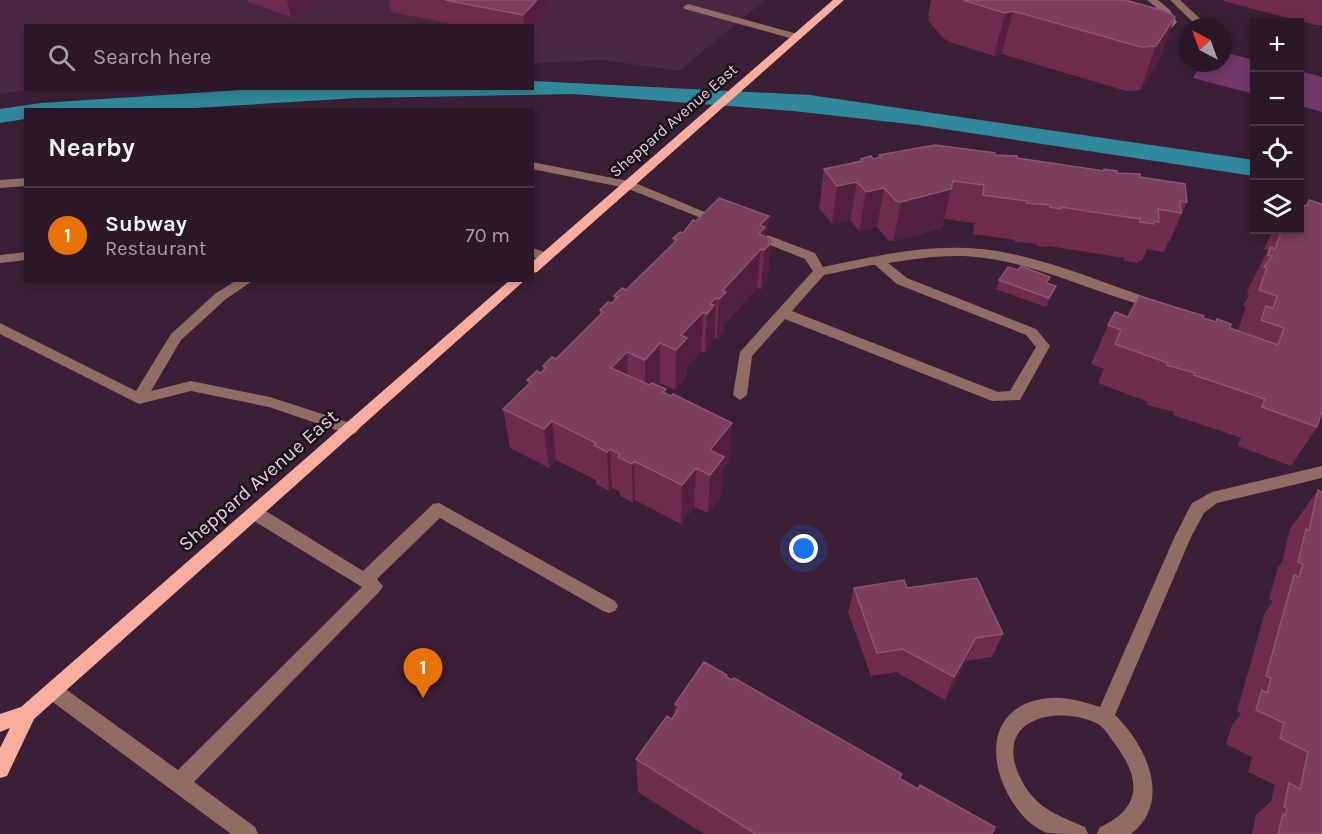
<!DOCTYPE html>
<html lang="en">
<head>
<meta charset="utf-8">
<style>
	:root { --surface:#2c1729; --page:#382435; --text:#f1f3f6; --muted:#a69fa8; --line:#483646; --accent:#ea580c }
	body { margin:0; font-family:Karla,sans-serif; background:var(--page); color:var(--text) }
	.controls { position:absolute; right:18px; top:18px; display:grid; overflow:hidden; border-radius:0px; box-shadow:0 3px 9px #0003 }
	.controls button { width:54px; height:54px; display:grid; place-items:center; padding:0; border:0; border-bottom:2px solid var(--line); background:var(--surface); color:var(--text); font:30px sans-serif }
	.compass { position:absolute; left:1178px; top:18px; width:54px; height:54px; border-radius:50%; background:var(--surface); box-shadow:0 3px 9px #0003; rotate:319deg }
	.you { position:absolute; left:804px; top:549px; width:21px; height:21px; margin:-15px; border:4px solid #fff; border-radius:50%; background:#1a73e8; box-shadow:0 0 0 9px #1a73e833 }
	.badge { display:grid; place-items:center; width:39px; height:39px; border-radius:50%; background:var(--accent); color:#fff; font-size:20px; font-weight:700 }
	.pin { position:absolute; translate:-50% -50px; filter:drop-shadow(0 2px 3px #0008) }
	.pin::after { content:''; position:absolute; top:32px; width:21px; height:18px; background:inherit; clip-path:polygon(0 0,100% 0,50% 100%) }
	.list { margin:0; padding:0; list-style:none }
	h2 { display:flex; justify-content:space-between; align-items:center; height:78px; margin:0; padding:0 24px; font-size:26px }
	h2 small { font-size:20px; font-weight:400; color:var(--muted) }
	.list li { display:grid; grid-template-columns:39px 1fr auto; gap:18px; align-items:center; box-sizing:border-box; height:96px; padding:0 24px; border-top:2px solid var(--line) }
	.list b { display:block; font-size:22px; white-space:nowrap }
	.list p { margin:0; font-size:20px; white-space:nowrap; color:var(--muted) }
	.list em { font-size:20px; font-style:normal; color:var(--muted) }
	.icon { flex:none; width:33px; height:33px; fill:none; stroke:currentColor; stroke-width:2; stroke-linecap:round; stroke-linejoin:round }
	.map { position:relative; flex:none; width:1322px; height:834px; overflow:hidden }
	.search { position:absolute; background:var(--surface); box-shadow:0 3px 9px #0003; left:24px; top:24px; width:510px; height:66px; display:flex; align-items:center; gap:15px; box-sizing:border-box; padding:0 21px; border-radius:0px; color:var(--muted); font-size:22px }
	.panel { position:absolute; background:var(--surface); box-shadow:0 3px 9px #0003; left:24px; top:108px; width:510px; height:174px; border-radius:0px }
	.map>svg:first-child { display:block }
</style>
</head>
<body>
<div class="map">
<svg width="1322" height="834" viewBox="0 0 1322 834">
	<rect width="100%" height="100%" fill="#3a1f37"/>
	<path fill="#492844" d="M0 0H765L679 71 604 60 533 63 532 26H26V88L33 89 0 94Z"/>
	<path fill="#713869" d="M1223 52 1254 60V94L1193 78 1201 63H1223Z
		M1300 71 1322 77V112L1300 106Z"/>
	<path fill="#2f899a" d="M533 81 810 95 1254 160V176L918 125 793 111 573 94 357 98 163 110H26L25 119 0 123V109L41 103 241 90 532 88Z"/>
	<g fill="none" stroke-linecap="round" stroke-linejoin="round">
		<path fill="#916c65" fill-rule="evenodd" d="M1147 0H1158L1170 10 1177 22 1168 32 1160 30 1167 22 1163 13Z
			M1170 0H1180L1209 27H1198Z
			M688 4 801 35 802 37 797 40 685 9 683 7Z
			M532 162 633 182 726 221 720 225 716 224 626 188 532 169Z
			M26 178V186L0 188V180Z
			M754 230 815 253 823 267C875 256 927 244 981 249 1041 255 1100 282 1157 301L1159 304 1152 308C1096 293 1043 266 985 258 953 253 920 258 888 263L907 278 1036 329 1050 346 1020 400 992 401 785 319 752 356 747 395 740 400 733 395 740 352 813 271 805 259 750 237 748 234 750 231ZM872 265H875L897 284 1026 335 1036 347 1010 391 998 392 792 311 824 275Z
			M532 248 551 254 552 257 546 261 532 257Z
			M26 252V260L0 263V255Z
			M237 280H254L226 299 181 340 151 391 191 381 270 397 356 425 359 429 356 433 351 435 269 407 191 391 139 404 0 334V323L136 391 171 334 216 293Z
			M1322 466V478L1217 503 1204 513 1191 537 1115 715C1146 745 1173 801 1131 834H1097L1100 827C1140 809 1142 781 1117 747 1111 739 1105 727 1096 723 1056 705 994 719 1019 775 1034 808 1055 814 1085 827L1088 834C1076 834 1058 834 1047 833 1031 827 1018 812 1010 798 985 755 991 703 1050 698 1067 697 1084 702 1100 707L1175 536 1192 503 1212 492Z
			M439 503 615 601 618 606 615 611 609 613 603 611 440 518 377 579 383 586 380 591 194 782 255 827 258 834H231L46 697 44 691 46 685 53 683 60 685 178 770 362 587 249 518 247 513 249 508 255 507 261 508 363 571 433 504Z"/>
		<path fill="#f9ad9e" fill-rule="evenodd" d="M833 0H844L537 272 532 273V262Z
			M510 280H525L34 719 7 776 0 778V748L10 728 0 732V714L21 707Z"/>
	</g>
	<path fill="#6f2c4f" d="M247 0H322L291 17 248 2Z
		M389 0H550L551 10 532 30V26H463L391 12Z
		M931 0H1125L1165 11 1159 61 1140 90 1126 91 1002 54 994 56 950 42 943 38 928 20 929 17 928 16Z
		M1224 0H1322V25H1316L1223 1Z
		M879 155H995L1103 171 1104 169 1117 173 1140 177 1187 202 1170 241H1169L1164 252 1147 249 1142 261H1139L1138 263 1124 261V258L1049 246 1048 247 1037 246V244L1015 242V240L973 234 974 223 944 219 942 228 893 241 888 240 877 227 859 231 850 220 832 224 819 208 824 169 860 161 861 159 879 157Z
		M1309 200 1322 204V413L1317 427 1291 466 1238 446 1241 438 1173 415 1174 412 1147 405 1148 402 1098 383 1104 369 1091 364 1108 325 1128 317 1203 318 1215 322 1217 319 1230 328 1250 335V334L1238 330 1246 308 1243 306 1249 295 1247 294 1249 287 1268 250 1264 249 1267 242 1274 230H1299L1305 206Z
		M683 233 767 237 771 239 767 282 761 289 757 288 724 325V331L717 339 714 337 712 339V344L705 353 701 351 687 367 686 377 675 390 660 383 658 385 666 389V394L732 423 729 462 723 469 721 496 708 513 694 507 681 524 635 500 633 503 620 496 619 491 612 488 609 491 596 484V480L556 460 549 468 510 448 503 409 528 385 527 380 541 373 543 370V366L556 359 600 315V310L612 303 614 301V296L626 290 673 244V238Z
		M999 280 1048 284 1056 286 1052 295 1046 307 996 289Z
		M1318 490 1322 834H1252L1256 815 1271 801 1275 785 1248 772 1252 757 1226 744 1232 725 1240 715 1241 713 1237 711 1265 612 1273 601 1269 599 1278 567 1282 562 1290 529Z
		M854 588H907L1003 634 992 657 966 661 945 700 896 672 871 676 848 612Z
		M727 677 902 774 900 779 992 834H704L638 792 636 759 672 719 674 715 675 704Z"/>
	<path fill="#54203f" d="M287 0H322L291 17Z
		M537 0H550L551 10 532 30V26H524L523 15Z
		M1013 11 1002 54 994 56 1005 13Z
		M1175 17 1159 61 1140 90 1156 46Z
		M857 182 850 220 832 224 837 186Z
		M884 188 877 227 859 231 866 192Z
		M951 189 942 228 893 241 901 202Z
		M769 216 766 248 768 242 771 239 767 282 761 289 764 250 761 249 757 288 724 325V331L717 339 719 299 723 290 760 225Z
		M1056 286 1052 295 1046 307 1049 298Z
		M716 298 714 337 712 339V344L705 353 707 314 710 304Z
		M703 312 701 351 687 367 686 377 675 390 676 350 681 335Z
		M660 343V383L645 399V360Z
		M627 352 628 391 611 368Z
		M552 421 556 460 549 468 544 429Z
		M732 423 729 462 723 469 721 496 708 513 710 475V450Z
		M610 449 612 488 609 491 607 452Z
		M634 461 635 500 633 503 632 464Z
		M696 468 694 507 681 524 682 485Z
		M976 638 966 661 945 700 954 677Z"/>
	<path fill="#7b3e5e" stroke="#8c5572" stroke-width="1.5" d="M445 0H537L523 15Z
		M963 0H1125L1165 11 1175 17 1156 46 1141 47 1013 11 1005 13Z
		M935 145 995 153V155L1017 156V158L1104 171V169L1117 171V173L1140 174V177L1185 184 1187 202 1180 201 1181 213 1158 209 1159 222 1154 221V224L1140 222V219L1061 207V209L1050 207V205L1027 203V201L983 195 984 185 953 181 951 189 901 202 896 201 884 188 866 192 857 182 837 186 824 169 862 161 861 159 871 156 873 159 881 157 879 155Z
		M719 198 769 216 760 225 765 227 759 234 771 239 768 242 771 243 764 250 761 249 723 290 726 292 719 299 716 298 710 304 714 305 707 314 703 312 681 335 687 338 676 350 660 343 645 360 627 352 611 368 649 385 652 383 666 389 662 392 671 396 673 394 732 423 710 450 724 457 710 475 696 468 682 485 634 461 632 464 618 457 620 454 610 449 607 452 594 445 596 443 552 421 544 429 503 409 531 382 527 380 537 371 541 373 546 368 543 366 552 357 556 359 603 312 600 310 608 302 612 303 618 297 614 296 622 288 626 290 677 240 673 238 680 232 683 233 693 220 696 221Z
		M1309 200 1322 204V411L1317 427 1262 407 1265 399 1194 375 1195 373 1167 365 1168 363 1115 344 1121 330 1108 325 1115 312 1128 317 1139 296 1204 316 1203 318 1216 322 1217 319 1231 324 1230 328 1278 345 1284 328 1261 320 1266 306 1273 308 1277 296 1259 290 1267 268 1264 267 1272 256 1268 255 1270 247 1275 249 1282 230H1299V204L1307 206Z
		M1021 266 1050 277 1046 283 1056 286 1049 298 999 280 1008 267 1018 270Z
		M1318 490 1322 492V834H1278L1283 814 1285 816 1287 809 1284 807 1289 783 1300 789 1308 752 1280 738 1284 723 1256 710 1262 690 1267 693 1271 678 1266 676 1294 575 1299 577 1303 564 1298 562 1306 529 1309 530Z
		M977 578 1003 634 976 638 954 677 903 649 877 653 854 588 904 580 907 588Z
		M704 662 727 675 726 677 732 680 734 678 902 774 899 778 918 789 920 785 995 827 992 834H756L636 759 667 716 672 719 680 706 675 704Z"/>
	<g text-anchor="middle" stroke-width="5" stroke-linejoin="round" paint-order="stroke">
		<g font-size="16" fill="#e3d0df" stroke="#1a0e18">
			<text transform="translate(673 120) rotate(-41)" y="6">Sheppard Avenue East</text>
		</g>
		<g font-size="20" fill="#e3d0df" stroke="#1a0e18">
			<text transform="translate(258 480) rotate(-41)" y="7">Sheppard Avenue East</text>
		</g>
	</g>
</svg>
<div class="controls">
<button>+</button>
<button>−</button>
<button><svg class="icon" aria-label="locate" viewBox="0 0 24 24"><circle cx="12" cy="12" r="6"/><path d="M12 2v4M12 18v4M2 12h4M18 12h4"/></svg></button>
<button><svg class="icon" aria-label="layers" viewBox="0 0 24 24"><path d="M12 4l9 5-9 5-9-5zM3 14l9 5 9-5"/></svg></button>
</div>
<svg class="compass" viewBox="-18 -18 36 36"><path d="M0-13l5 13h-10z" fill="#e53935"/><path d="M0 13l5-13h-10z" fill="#a69fa8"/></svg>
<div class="you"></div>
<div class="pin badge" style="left:423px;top:698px;background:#e8710a">1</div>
<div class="search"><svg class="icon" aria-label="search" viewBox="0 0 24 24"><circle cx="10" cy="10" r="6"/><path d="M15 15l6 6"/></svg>Search here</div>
<section class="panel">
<h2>Nearby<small></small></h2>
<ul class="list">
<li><span class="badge" style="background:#e8710a">1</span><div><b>Subway</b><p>Restaurant</p></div><em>70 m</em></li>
</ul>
</section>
</div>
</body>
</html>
